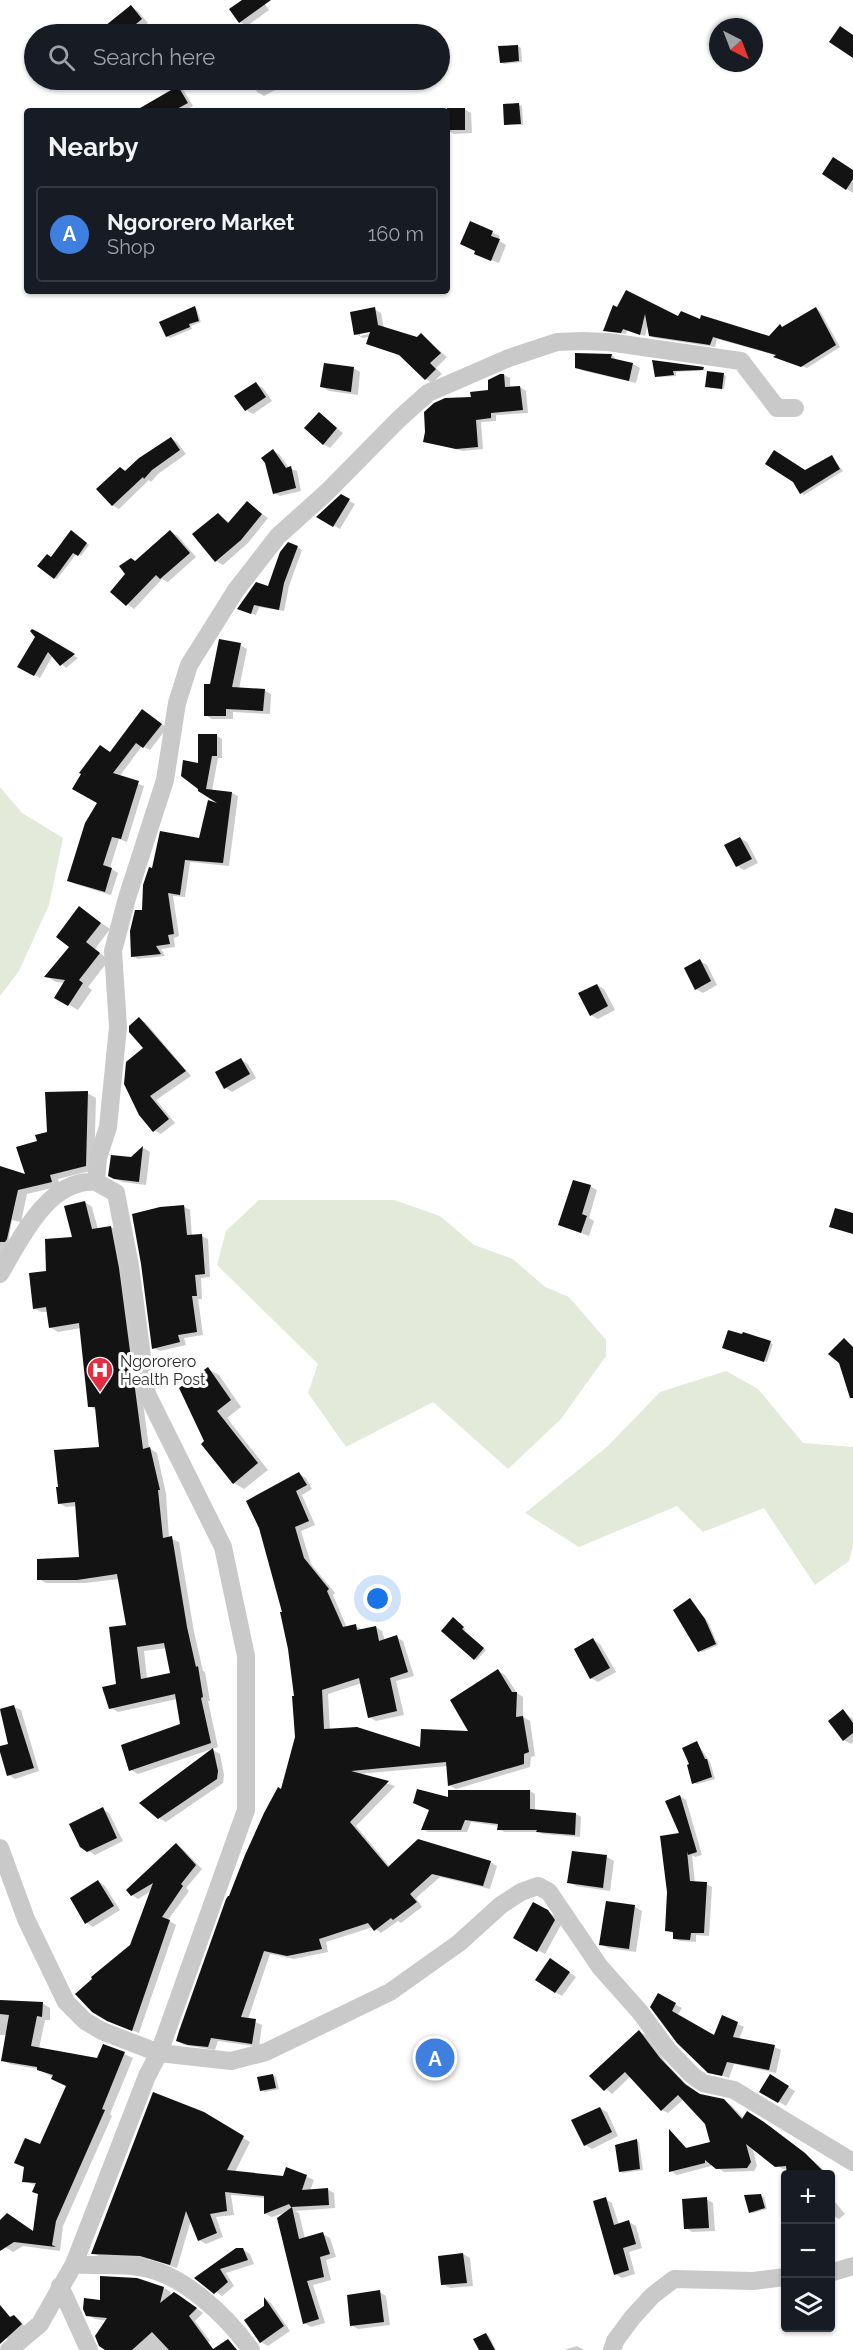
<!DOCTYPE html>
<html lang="en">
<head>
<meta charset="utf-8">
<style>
	:root { --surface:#171b24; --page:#20242c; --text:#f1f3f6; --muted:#9ea1a6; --line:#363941; --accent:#ea580c }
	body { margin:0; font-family:Raleway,sans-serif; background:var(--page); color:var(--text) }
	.controls { position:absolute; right:18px; bottom:18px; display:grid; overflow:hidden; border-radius:6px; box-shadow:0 2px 4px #0004 }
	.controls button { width:54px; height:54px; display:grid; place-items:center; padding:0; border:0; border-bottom:2px solid var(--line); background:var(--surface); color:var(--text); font:30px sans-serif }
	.compass { position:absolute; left:709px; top:18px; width:54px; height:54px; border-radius:50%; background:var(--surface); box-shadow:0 2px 4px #0004; rotate:138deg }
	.you { position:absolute; left:378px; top:1599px; width:21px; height:21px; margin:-15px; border:4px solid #fff; border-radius:50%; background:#1a73e8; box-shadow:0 0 0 9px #1a73e833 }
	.badge { display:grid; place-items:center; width:39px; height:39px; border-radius:50%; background:var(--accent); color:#fff; font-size:20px; font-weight:700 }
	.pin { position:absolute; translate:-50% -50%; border:3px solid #fff; box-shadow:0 2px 6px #0006 }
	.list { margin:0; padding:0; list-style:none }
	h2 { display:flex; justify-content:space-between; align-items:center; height:78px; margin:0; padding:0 24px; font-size:26px }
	h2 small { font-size:20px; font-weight:400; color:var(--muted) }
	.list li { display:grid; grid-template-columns:39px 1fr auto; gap:18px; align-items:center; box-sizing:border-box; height:96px; margin:0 12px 12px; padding:0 12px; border:2px solid var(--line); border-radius:6px }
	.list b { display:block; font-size:22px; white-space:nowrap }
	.list p { margin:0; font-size:20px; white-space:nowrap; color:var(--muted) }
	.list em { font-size:20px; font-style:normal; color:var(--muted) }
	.icon { flex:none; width:33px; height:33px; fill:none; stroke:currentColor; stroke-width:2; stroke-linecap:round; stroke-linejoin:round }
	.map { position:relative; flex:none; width:853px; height:2350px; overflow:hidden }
	.search { position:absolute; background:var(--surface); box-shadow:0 2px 4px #0004; left:24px; top:24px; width:426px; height:66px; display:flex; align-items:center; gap:15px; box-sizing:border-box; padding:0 21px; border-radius:33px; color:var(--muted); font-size:22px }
	.panel { position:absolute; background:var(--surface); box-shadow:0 2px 4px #0004; left:24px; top:108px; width:426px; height:186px; border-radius:6px }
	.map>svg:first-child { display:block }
</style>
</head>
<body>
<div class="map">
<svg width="853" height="2350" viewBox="0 0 853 2350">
	<rect width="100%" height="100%" fill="#fff"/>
	<path fill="#e3ead9" d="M0 787 22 813 63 838 49 905 19 971 0 996Z
		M259 1200H394L440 1216 474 1245 513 1259 545 1287 569 1297 606 1340V1356L561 1419 508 1469 433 1402 346 1447 308 1393 318 1364 217 1265 226 1231Z
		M726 1371 758 1389 803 1443 853 1447V1545L849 1561 815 1585 764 1508 703 1532 677 1506 579 1547 525 1513 608 1446 660 1392Z"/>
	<path fill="#0003" fill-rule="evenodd" d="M245 0H262L269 10 247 26 240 22Z
		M131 7 138 11 148 23 135 34H120L111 23Z
		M518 46 521 48 522 62 504 64 501 62Z
		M251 80H274L279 88 264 96 257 92Z
		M178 88 184 91 193 106 184 111H147Z
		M519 105 522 106 523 125 506 124Z
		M464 109 471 113 472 133 454 134 447 130V110Z
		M853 171V193L824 174Z
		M470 223 500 236 498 240 506 245 499 263 483 257 477 251Z
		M195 307 197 309 201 322 191 326 192 329 170 338 167 336Z
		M614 307 700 321 769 337 816 309 820 311 840 347 807 368 780 359 778 356 717 339 715 347 655 338 650 336 648 323 645 336 627 330 626 334 609 332 605 330Z
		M374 309 381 313 384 329 417 339 421 335 447 357 436 368 442 374 432 383 426 379 403 356 368 343 370 337 363 338 356 334ZM377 329 378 332 360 336V333Z
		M577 354 612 355 618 361 633 364 640 368 636 383 584 371 577 367Z
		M654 361 704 369 706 370 676 372V376L659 377 656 376Z
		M353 368 360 372 358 395 329 391 322 387Z
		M723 374 726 376 724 389 710 388Z
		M504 375 510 378V388L520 387 526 391 528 413 496 415V421L481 422 483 449 463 451 424 441 472 398 490 392 500 376Z
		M256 384 263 388 272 401 253 414 246 410Z
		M319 414 343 433 330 448 323 444Z
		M171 438 177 442 186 454 158 474 151 482 149 480 119 509 112 505 121 468 126 472Z
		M273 451 279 454 289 468 297 471 301 491 280 496 274 493Z
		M832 457 843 471 804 495 801 493 794 481Z
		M341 496 355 504 340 529 319 517Z
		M247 503 268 518 248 543 223 565 216 561 218 514 230 523Z
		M171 532 178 536 196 557 168 582 162 579 134 609 112 592 136 562Z
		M74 534 89 545 81 556 77 553 57 579 55 578 52 558Z
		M297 547 302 550 289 586 284 611 259 607 256 615 244 611 269 588Z
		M32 631 78 658 66 668 53 655 40 678 19 666 37 636Z
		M240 645 247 649 239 689 264 690 271 694 270 714 233 712V719H212L205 715 212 686Z
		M149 715 167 728 150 750 142 746 119 777 144 786 127 842 119 839 110 868 118 873 111 895 75 884 69 880 99 803 111 753Z
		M216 735 222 739V758H218L212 791 232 793 238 796 229 866 190 862 185 897 173 896 179 936 174 938 175 947 161 949 165 956 138 959 132 956 153 869 201 840 224 806 199 790V765Z
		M740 838 747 842 758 863 744 870 737 866Z
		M80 908 110 929 95 949 109 960 88 987 92 990 78 1010 56 997 65 983 56 982 47 977 71 947Z
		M700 961 707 965 717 985 703 993 696 989Z
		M597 985 604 989 615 1010 598 1019 591 1015Z
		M139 1019 146 1023 191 1076 156 1100 175 1123 161 1134 154 1130 140 1114 145 1048Z
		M241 1060 248 1064 256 1078 232 1092 226 1088Z
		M87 1093 96 1098 94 1170 58 1179 60 1186 27 1194 21 1222 12 1220 5 1262 0 1265V1167L27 1176 39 1142Z
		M144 1148 150 1152 146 1185 122 1182 109 1175Z
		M590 1186 597 1190 589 1218 594 1221 589 1236 560 1225Z
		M85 1202 92 1207 98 1229 111 1227 118 1231 126 1273 149 1448 157 1453 166 1494 169 1538 179 1542 194 1632 203 1671 205 1672 210 1701H208L218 1747 138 1774 131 1770 182 1725 177 1699 118 1712 111 1708 118 1686 127 1626 119 1579 85 1583H46L39 1579 80 1559 77 1506 66 1507 59 1503 101 1448 97 1411 90 1406 81 1328 58 1332 50 1327 48 1312H41L34 1308 48 1272 74 1238ZM167 1648 172 1674 147 1679 144 1651Z
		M183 1206 190 1210 192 1237 201 1236 208 1239 210 1277 201 1278 202 1299H198L203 1335 184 1338 186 1345 160 1351 154 1348Z
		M770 1343 773 1344 767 1362 727 1349Z
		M208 1369 219 1375 241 1407 227 1418 268 1470 244 1489 234 1483 206 1442Z
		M299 1474 306 1478 312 1489 302 1495 315 1525 301 1531 311 1564 335 1593 333 1595 347 1628 356 1626 362 1630 376 1627 382 1631 385 1641 396 1637 403 1641 414 1676 396 1681 404 1715 376 1721 369 1717 362 1683 328 1694 330 1730 421 1749 470 1733 498 1671 505 1675 517 1693 523 1697V1717L530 1721 535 1756 531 1757 530 1767 456 1789 449 1785 448 1766 358 1774 395 1786 356 1826 390 1867 490 1862 497 1866 490 1889 440 1877 416 1898 422 1907 401 1923 398 1921 381 1933 373 1927 326 1942 328 1952 294 1959 270 1954 248 2019 262 2025 259 2047 218 2041 215 2050 184 2045 178 2041 282 1791 297 1737 296 1697 284 1613 260 1528Z
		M690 1600 708 1622 718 1645 702 1652 699 1651Z
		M456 1621 466 1630 464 1631 486 1650 477 1660 475 1659Z
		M593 1640 600 1644 616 1672 598 1682 591 1678Z
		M14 1707 21 1710 39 1771 15 1779 9 1775V1745L0 1711Z
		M843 1711 853 1719V1742L851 1744 844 1740Z
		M697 1743 710 1762 715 1779 697 1784 694 1783Z
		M213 1750 220 1754 224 1775 223 1783 166 1822 159 1818Z
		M530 1791 535 1794V1811L576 1814 581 1817 580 1837 543 1834 540 1832H504L499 1829V1826L471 1822 467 1832H428L423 1829 450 1799Z
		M680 1796 686 1800 702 1855 695 1857 692 1855 695 1883 706 1884 712 1887 709 1936 696 1935V1942L680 1941 674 1938 675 1934 666 1930 681 1834Z
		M102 1809 109 1813 123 1841 95 1855 81 1846Z
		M177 1845 183 1849 202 1869 186 1888 189 1891 168 1920 176 1925 139 2033 115 2024 151 1891 138 1899 132 1895Z
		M574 1852 607 1857 614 1861 610 1891 576 1886 569 1882Z
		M99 1882 105 1886 120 1910 93 1927 86 1922Z
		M534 1904 555 1916 561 1925 545 1954 515 1938Z
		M635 1907 642 1911 636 1952 608 1948 601 1944Z
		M558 1964 576 1977 562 1996 555 1992Z
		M658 1995 682 2008 677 2016 715 2037 723 2017 744 2027 739 2039 774 2047 781 2050 776 2073 734 2064 729 2078 709 2071Z
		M42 2003 50 2008V2020H45L39 2049 98 2060 104 2045 133 2058 110 2114 112 2116 63 2226 60 2251 23 2246 13 2252 0 2244V2222L34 2233 40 2194 37 2186 24 2181 26 2168 16 2163 40 2145 68 2086 38 2069 10 2064 2 2060 7 2035H0V2004Z
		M639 2031 646 2035 666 2063 692 2090 701 2096 724 2101 731 2105 744 2119 748 2113 771 2127 811 2159 828 2174H791L788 2169H783L776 2165 752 2146 757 2166 754 2171 724 2172 711 2163V2166L677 2175 671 2171 670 2132 688 2149 712 2143 706 2124 684 2099 668 2113 662 2110 631 2076 612 2094 591 2076Z
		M273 2075 276 2077 279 2089 265 2092 262 2090Z
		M770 2076 795 2091 786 2106 761 2091Z
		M600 2108 607 2112 618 2136 592 2149 585 2145Z
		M203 2113 250 2142 235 2172 284 2177 287 2168 314 2180 310 2191 327 2189 334 2193 335 2208 295 2211 299 2213 305 2239 323 2234 330 2238 336 2257 326 2260 331 2280 313 2285 325 2323 311 2327 304 2323 287 2212 272 2217 265 2214V2198L231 2195 234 2215 216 2217 223 2237 206 2244 199 2240 191 2220 177 2268 149 2259 100 2257 93 2253Z
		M636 2140 639 2142 643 2170 623 2173 620 2171Z
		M761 2196 764 2197 767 2209 753 2213 750 2212Z
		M830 2196 845 2214 839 2219 830 2214Z
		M605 2199 612 2203 619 2225 629 2222 636 2226 642 2248 629 2252 635 2274 622 2278 615 2274Z
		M706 2199 713 2203 715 2231 692 2232 686 2228Z
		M242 2249 250 2254 254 2264 226 2273 234 2286 222 2296 197 2278Z
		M463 2254 470 2258 473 2286 450 2288 443 2284Z
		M164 2288 171 2292 169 2298H182L203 2313 195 2321 210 2341 200 2350H106L107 2321 95 2319 87 2315 101 2301Z
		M379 2292 386 2296 390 2325 358 2329 351 2325Z
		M266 2299 271 2303 290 2331 268 2346 261 2342Z
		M0 2305 11 2318 14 2316 19 2319 26 2328 10 2341 0 2333Z
		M486 2334 489 2336 496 2350H480Z
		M577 2346 584 2350H564Z"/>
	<path fill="#131313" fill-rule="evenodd" d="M242 0H271L239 23 229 9Z
		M131 5 142 19 124 34H95Z
		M840 26 853 35V58L829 42Z
		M518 45 519 61 500 63 498 46Z
		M178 86 188 103 173 111H135Z
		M519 103 521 124 504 125 503 104Z
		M447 108H465V130H447Z
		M833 157 853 170V179L846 190 822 174Z
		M470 221 493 231 491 236 500 239 491 261 474 254 475 251 460 244Z
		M626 290 678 316 681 311 700 319 701 315 769 336 780 324 782 327 816 307 836 345 801 367 773 357 776 355 713 337 710 345 649 336 645 314 640 335 623 329 621 333 603 331 613 305 617 307Z
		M195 306 199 321 189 324 190 327 166 337 159 322Z
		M375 307 378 325 417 337 421 333 441 353 430 363 436 369 425 380 399 355 366 344 370 332 354 335 350 312Z
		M575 353 612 354 611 358 633 363 629 381 575 368Z
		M652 360 704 367 703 370 673 371 674 375 655 377Z
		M324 363 354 367 351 392 320 387Z
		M707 371 724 373 722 389 705 387Z
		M500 374H504L505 387 520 386 523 410 491 413V418L476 420 478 447 456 449 423 442 425 432 424 412 434 403 445 398 471 397 470 392 488 390V380Z
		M256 382 266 397 245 411 234 396Z
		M319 412 337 428 323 445 304 428Z
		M171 437 180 450 152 470 144 479 143 477 112 506 96 489 120 467 125 471 139 458Z
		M273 449 286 468 291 466 296 488 273 494 265 463 261 458Z
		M774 450 805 470 832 455 840 469 800 494 793 482 765 464Z
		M341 494 350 499 333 527 316 517Z
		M247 501 262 514 241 540 215 562 192 534 218 513 228 523Z
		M71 530 87 543 78 556 73 553 54 579 37 566 47 554 51 557Z
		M170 530 190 553 160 579 156 575 126 606 110 592 125 574 119 566 131 558 135 561Z
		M288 542 298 546 284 583 279 610 254 605 251 614 237 609 256 582 268 586 280 552Z
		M32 629 38 632 75 654 60 666 48 652 34 676 17 667 35 637 30 631Z
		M219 639 241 643 232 687 265 689 263 711 226 709V716H204V684H210Z
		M142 709 162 724 143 748 136 743 113 773 139 781 121 839 112 837 103 865 112 868 105 892 67 881 85 823 97 803 72 789 81 774 79 773 100 745 110 752Z
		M198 734H217V756H212L206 789 232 792 223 863 185 860 180 895 168 893 174 934 168 935 170 944 156 946 161 954 131 957 130 931 135 910H142L143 885 149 867 152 868 160 831 199 838 208 800 217 803 198 791V789L181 776 183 760 198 763Z
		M740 837 752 859 736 867 724 845Z
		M79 906 101 923 86 942 100 953 79 980 83 983 68 1006 54 998 65 980 44 977 69 947 56 937Z
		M700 959 711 981 695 990 684 968Z
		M597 984 608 1006 590 1016 578 993Z
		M139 1017 186 1071 150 1096 169 1119 153 1132 139 1115 124 1084 126 1062 143 1048 129 1032V1026Z
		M241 1058 250 1074 224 1089 215 1072Z
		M88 1091 86 1166 50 1175 52 1182 18 1190 7 1239 5 1242H0V1166L25 1174 16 1147 37 1141 35 1135 47 1132 45 1092Z
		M143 1146 139 1182 114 1179 108 1176 111 1155 131 1157Z
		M573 1180 591 1185 582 1214 587 1216 581 1233 558 1225Z
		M85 1201 92 1229 111 1226 119 1268 143 1449 150 1447 160 1490H158L163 1538 172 1536 187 1627 196 1667 198 1666 203 1697 201 1698 211 1743 129 1771 121 1745 180 1724 175 1694 109 1709 102 1687 116 1684 109 1627 126 1625 117 1574 77 1580H37V1559L79 1557 75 1502 58 1504 56 1487H58L54 1450 99 1447 95 1407H88L79 1323 49 1328 46 1307 33 1309 29 1273 46 1271 45 1239 72 1237 64 1206ZM164 1643 170 1673 141 1679 137 1647Z
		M184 1205 187 1235 202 1234 205 1274 195 1275 197 1296H192L197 1332 178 1335 180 1342 152 1349 141 1264 132 1214 160 1207Z
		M835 1208 853 1213V1234L829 1227Z
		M728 1330 742 1334 743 1332 771 1341 764 1362 722 1348Z
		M844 1338 853 1347V1398H850L839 1363 828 1354Z
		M208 1367 231 1400 217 1411 258 1463 233 1484 201 1444 204 1441 179 1388Z
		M299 1472 307 1485 296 1491 309 1521 295 1527 304 1558 329 1589 327 1591 343 1627 356 1624 357 1630 376 1626 379 1641 397 1635 408 1672 390 1678 397 1711 368 1718 359 1678 322 1690 324 1729 357 1727 420 1747 421 1729 468 1731 450 1700 498 1669 512 1692H517L516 1717 523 1716 529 1752 524 1754V1764L448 1786 446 1762 351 1771 389 1781 350 1822 388 1867 418 1839 491 1861 483 1886 432 1874 410 1894 417 1902 393 1920 391 1918 374 1931 368 1923 319 1939 322 1949 287 1956 264 1951 241 2017 256 2019 252 2044 211 2038 208 2047 188 2045 176 2041 179 2031 226 1899 228 1896H229L245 1855 264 1813 278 1787 281 1789 295 1737 292 1696H294L288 1649 280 1612H282L259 1528 246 1501Z
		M690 1598 705 1619 716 1644 698 1652 673 1610Z
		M453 1617 464 1627 462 1629 484 1648 474 1660 441 1631Z
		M593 1638 610 1668 590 1679 574 1649Z
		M14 1705 34 1768 7 1776 0 1752V1746L8 1744 0 1709Z
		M843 1709 853 1723V1733L843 1741 828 1721Z
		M697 1741 705 1759H707L712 1777 692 1784 687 1765 689 1764 682 1748Z
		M213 1748 218 1771 217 1779 158 1819 139 1803Z
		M417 1789 448 1797V1790H530V1809L576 1813 575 1835 536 1832 537 1830H497L498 1824 465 1820 461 1830H421L429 1810 413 1803Z
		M680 1795 697 1852 688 1855 687 1851 690 1881 707 1882 704 1933H691L690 1940 673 1939V1932L665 1931 667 1892 660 1836 679 1833 665 1801Z
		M103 1807 117 1838 87 1852 80 1847 69 1824Z
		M176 1843 196 1865 181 1884 183 1886 162 1917 170 1920 132 2031 107 2021 92 2012 75 1994 92 1979 91 1977 130 1945 153 1883 131 1896 126 1890Z
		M572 1851 607 1855 603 1888 567 1883Z
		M98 1880 114 1906 85 1924 70 1898Z
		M606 1901 635 1905 629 1949 599 1945Z
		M533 1902 548 1910 555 1920 537 1952 513 1938Z
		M550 1958 570 1972 555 1993 535 1980Z
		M658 1993 676 2003 672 2011 714 2035 722 2015 738 2022 733 2037 775 2045 769 2070 727 2062 722 2076 708 2073 677 2043 650 2007Z
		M0 2000 43 2002 42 2017 37 2016 31 2046 97 2058 103 2044 125 2052 102 2109 105 2110 56 2221 52 2245 56 2247 14 2242 0 2251V2220L7 2213 33 2231 38 2194 32 2192 36 2183 22 2182 24 2167 14 2163 25 2138 40 2144 66 2086 51 2079 53 2075 37 2070V2067L1 2061 9 2015 0 2014Z
		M639 2030 660 2058 685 2084 700 2094 724 2099 742 2119 747 2111 764 2122 805 2153 827 2175H787L786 2166 775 2167 746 2144 751 2162 747 2168 716 2169 705 2160V2163L669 2172V2129L686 2148 710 2142 705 2124 678 2095 661 2111 625 2072 604 2091 589 2076Z
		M273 2074 276 2088 260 2091 257 2077Z
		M770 2074 789 2086 778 2103 759 2092Z
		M153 2092 204 2112 244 2136 227 2170 283 2176 286 2167 307 2175 302 2190 328 2188 329 2205 291 2207 289 2204 264 2214V2196L225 2192 227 2211 210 2214 217 2233 198 2241 186 2211 170 2265 140 2256 91 2254Z
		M600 2107 612 2132 584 2146 571 2120Z
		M637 2139 640 2169 619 2172 615 2145Z
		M761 2194 765 2208 749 2213 744 2195Z
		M606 2197 614 2225 629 2220 636 2244 623 2248 629 2270 614 2275 593 2201Z
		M707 2197 709 2228 684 2229 682 2199Z
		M292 2207 299 2239 323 2232 330 2254 320 2257 324 2277 307 2281 319 2319 303 2324 277 2218Z
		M236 2248H243L248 2260 220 2269 228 2282 214 2294 194 2278Z
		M463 2253 467 2283 441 2285 438 2256Z
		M100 2276 137 2278 164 2287 160 2303 174 2292 180 2296 197 2308 189 2316 213 2349 228 2339 237 2350H169L152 2332 132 2350H105L99 2346 95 2336 107 2318 86 2316 83 2309 84 2298 100 2300Z
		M380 2290 384 2322 350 2326 347 2295Z
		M264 2297 284 2326 260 2343 244 2320 264 2306Z
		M0 2305 10 2317 14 2315 22 2324 0 2344Z
		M486 2333 495 2350H479L473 2339Z"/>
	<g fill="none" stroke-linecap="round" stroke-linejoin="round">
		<path stroke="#c9c9c9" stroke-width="18" d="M0 1274C20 1240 48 1178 96 1182
			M0 1848 26 1919 66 2002 85 2021 102 2031 159 2053 231 2061 266 2052 390 1992 459 1943 501 1905 521 1892 538 1886 549 1892 600 1967 640 2012 668 2050 692 2075 703 2083 734 2090 853 2162
			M74 2264C95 2266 117 2264 139 2267 181 2272 227 2316 251 2350
			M830 2273 853 2266
			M60 2286 89 2350
			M9 2350 40 2324 74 2264 147 2076 159 2053 246 1810V1656L223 1547 147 1394 130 1266 116 1193 96 1182 98 1158 108 1127 118 1027 113 951 127 898 165 780 177 703 189 665 236 590 278 536 327 492 399 419 428 393 509 358 557 342 582 341 608 342 741 361 777 408H795
			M612 2350 615 2341 632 2318 652 2296 674 2279 753 2281 786 2277"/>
	</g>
	<defs>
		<g id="hospital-pin" transform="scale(1.35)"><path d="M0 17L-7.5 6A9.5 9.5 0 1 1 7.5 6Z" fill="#e32d41" stroke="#fff"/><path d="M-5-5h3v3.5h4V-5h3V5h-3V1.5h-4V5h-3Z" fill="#fff"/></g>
	</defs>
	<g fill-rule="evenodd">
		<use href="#hospital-pin" x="100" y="1370"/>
	</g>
	<g text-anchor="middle" stroke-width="6" stroke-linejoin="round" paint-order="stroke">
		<g font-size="16" fill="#2c2c2c" stroke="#fff" text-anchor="start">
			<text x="120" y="1367">Ngororero<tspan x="120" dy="18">Health Post</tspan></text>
		</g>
	</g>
</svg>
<div class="controls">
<button>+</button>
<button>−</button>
<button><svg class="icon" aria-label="layers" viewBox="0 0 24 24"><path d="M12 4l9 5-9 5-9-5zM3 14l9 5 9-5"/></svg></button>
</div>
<svg class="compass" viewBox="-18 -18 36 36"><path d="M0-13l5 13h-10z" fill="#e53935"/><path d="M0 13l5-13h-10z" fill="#9ea1a6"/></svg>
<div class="you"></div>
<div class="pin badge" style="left:435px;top:2058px;background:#3f7fe0">A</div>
<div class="search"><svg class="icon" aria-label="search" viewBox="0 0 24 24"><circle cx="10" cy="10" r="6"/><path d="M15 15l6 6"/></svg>Search here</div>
<section class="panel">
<h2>Nearby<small></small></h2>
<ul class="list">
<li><span class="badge" style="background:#3f7fe0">A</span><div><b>Ngororero Market</b><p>Shop</p></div><em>160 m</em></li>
</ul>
</section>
</div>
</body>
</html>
